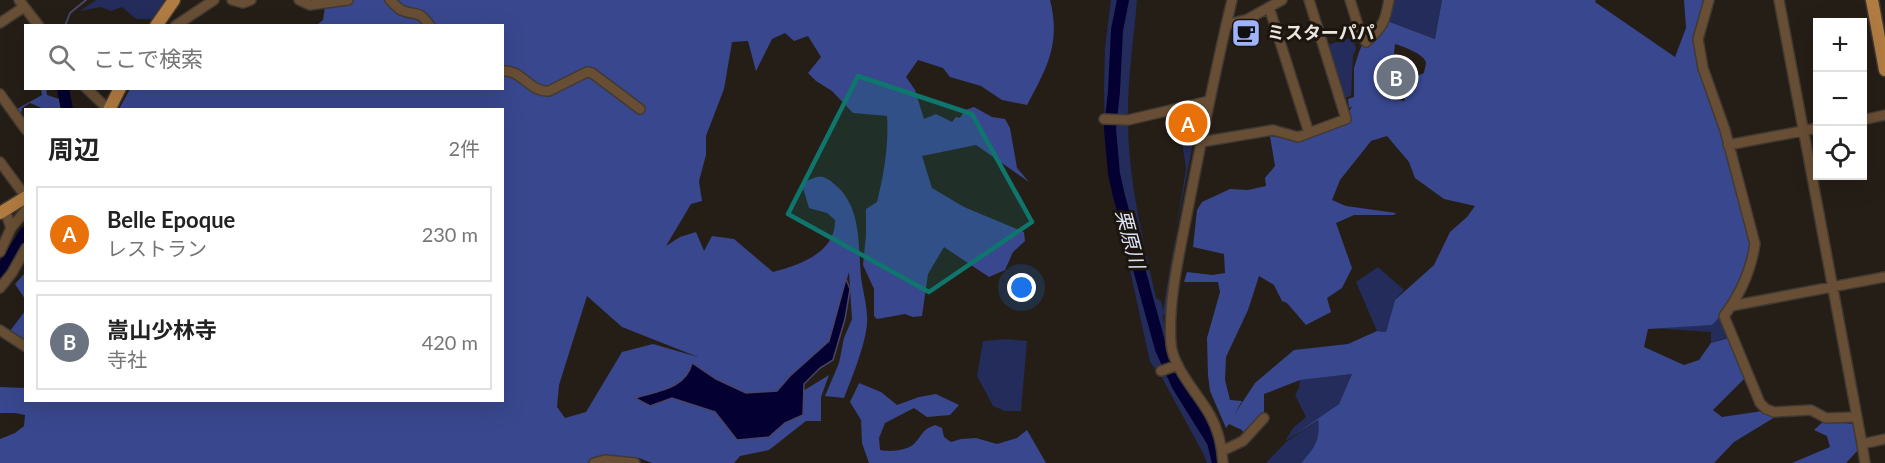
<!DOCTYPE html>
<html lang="ja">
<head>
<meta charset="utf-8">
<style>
	:root { --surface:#fff; --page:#f6f6f6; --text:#222; --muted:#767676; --line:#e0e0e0; --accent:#7c3aed }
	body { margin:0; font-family:Lato,"Noto Sans JP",sans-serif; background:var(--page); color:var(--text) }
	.controls { position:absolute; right:18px; top:18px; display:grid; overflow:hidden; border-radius:0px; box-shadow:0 6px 24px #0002 }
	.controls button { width:54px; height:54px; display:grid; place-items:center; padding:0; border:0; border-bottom:2px solid var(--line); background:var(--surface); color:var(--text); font:30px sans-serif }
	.you { position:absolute; left:1022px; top:288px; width:21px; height:21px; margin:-15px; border:4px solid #fff; border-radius:50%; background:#1a73e8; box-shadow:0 0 0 9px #1a73e833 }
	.badge { display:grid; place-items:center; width:39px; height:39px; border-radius:50%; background:var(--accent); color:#fff; font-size:20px; font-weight:700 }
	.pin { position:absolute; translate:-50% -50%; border:3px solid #fff; box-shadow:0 2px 6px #0006 }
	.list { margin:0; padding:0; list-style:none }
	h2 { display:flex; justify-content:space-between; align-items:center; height:78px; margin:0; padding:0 24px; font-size:26px }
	h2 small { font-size:20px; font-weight:400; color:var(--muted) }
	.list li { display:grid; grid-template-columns:39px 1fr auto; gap:18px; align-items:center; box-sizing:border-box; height:96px; margin:0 12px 12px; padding:0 12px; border:2px solid var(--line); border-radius:0px }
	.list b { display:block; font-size:22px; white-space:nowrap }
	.list p { margin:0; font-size:20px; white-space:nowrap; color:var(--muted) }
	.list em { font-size:20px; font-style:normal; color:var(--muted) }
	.icon { flex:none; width:33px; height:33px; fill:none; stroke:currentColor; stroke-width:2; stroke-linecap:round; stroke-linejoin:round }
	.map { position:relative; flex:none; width:1885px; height:463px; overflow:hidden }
	.search { position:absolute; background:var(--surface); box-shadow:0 6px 24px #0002; left:24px; top:24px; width:480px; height:66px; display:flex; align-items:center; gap:15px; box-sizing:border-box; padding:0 21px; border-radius:0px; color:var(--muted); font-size:22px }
	.panel { position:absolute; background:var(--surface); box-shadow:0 6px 24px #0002; left:24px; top:108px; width:480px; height:294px; border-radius:0px }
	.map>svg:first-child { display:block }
</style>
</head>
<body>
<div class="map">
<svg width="1885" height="463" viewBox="0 0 1885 463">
	<rect width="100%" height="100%" fill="#251e17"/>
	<path fill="#232c5a" d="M96 0H169L154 19H136L122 7 111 11 101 7 80 11Z
		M1111 0H1137C1134 40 1127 80 1128 120 1128 180 1143 240 1156 298L1161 301 1163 311 1186 169 1181 133 1195 132 1176 231 1165 315H1163C1167 341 1170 360 1183 383 1198 410 1217 431 1221 463H1207L1203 453 1161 376 1150 362 1115 201 1105 138 1104 88 1105 48Z
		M1390 0H1442L1435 39 1387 21Z
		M1353 37 1356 49 1353 56 1351 96 1344 98 1328 45Z
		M25 235V245L0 286V273Z
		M1378 267 1404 290 1395 300 1386 332 1377 331 1356 282Z
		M1720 317 1729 337 1711 343V332L1651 328 1712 325Z
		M1005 339 1027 341 1021 411H1005L993 406 977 376 983 341Z
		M1352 374 1339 404 1285 441 1293 428 1306 417 1295 395 1299 388 1300 380Z
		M1318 420 1320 434 1310 454 1301 463H1266L1286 442Z"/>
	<path fill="#39478e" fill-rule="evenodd" d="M326 0H1050C1061 43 1047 68 1027 105L1002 100 981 86 950 77 943 68 918 60 906 77 915 90 924 119 936 114 952 122 956 117 960 118 965 110 974 107 992 117 1005 119 1010 128 1017 168 1029 182 976 145 922 156 932 188 964 207 1024 232 1025 241 1013 252 1005 270 989 277 944 247 928 274 922 316 913 317 905 314 877 319 874 316V289L863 265 866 235V209L877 202C884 174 889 144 887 116L853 113 832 91 816 81 808 73 821 57 808 36 794 41 785 33 772 39 756 71 748 41 732 42 724 89 706 136V155L699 181 702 201 691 204 666 246 680 237 696 232 704 251 712 236 734 239 773 272C799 265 836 253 835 220L827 213 809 208 803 188 805 182C817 176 822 174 833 183 862 205 858 244 861 277 863 292 868 308 867 323 866 343 852 378 844 398L825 396 839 363 844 338 852 319 849 272 829 341 784 384 803 391 829 375 821 397V421H806L769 450 740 456 734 463H652L639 458H600L588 463H0V439L15 433 24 426 25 415 15 413H0V387L25 388 26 400H502V110L119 109 130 89 502 88V26L317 25 323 20ZM587 296 622 327 698 357 653 344 622 352 586 412 565 418 557 407 559 385Z
		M1442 0H1596L1595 2 1675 57 1686 28 1684 0H1704L1694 36 1752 245 1731 306 1712 325 1648 329 1644 347 1684 365 1699 360 1711 343 1732 337 1746 377 1713 410 1722 417 1769 410 1785 411 1734 442 1714 463H1301C1314 449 1321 439 1318 420L1285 441 1339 404 1352 374 1300 380 1264 394V414L1244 434 1242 430 1229 424 1226 428 1210 391 1208 375 1207 338 1220 292 1218 282H1184L1187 272 1212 275 1225 273 1224 254 1193 247 1197 210 1202 202 1230 189 1248 190 1266 186 1265 178 1275 166 1270 136 1299 141 1350 120 1348 114 1352 106 1349 108 1348 99 1354 97V68L1359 52 1362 45 1385 22 1388 28 1387 21 1435 39ZM1395 44C1402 46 1425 54 1426 63 1426 66 1424 70 1424 73L1415 77 1404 101 1388 98 1390 89 1385 88 1386 72 1392 73ZM1387 136 1409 162 1415 178 1444 199 1475 206 1467 217 1450 232 1434 265 1395 300 1386 332 1377 331 1348 344 1294 350 1255 383 1234 415 1242 401 1230 400 1225 380 1226 357 1248 310 1259 276 1274 285 1282 301 1287 303 1306 325 1331 312 1327 298 1342 288 1352 268 1336 223 1354 215H1394L1396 213 1346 206 1332 200 1340 180 1371 141Z
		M46 88 47 95 59 99 62 109H44L30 103 22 108 21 115 25 117V125L17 109 42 95 41 89Z
		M25 273V299L15 284Z
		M25 311V344L19 341 10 331Z
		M859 383 881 392 897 405 919 397 936 394 959 405 950 415 927 417 914 408 885 423 879 438 880 450C890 452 906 451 914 444 923 435 921 430 935 425L942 428 944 437 951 442 961 439 976 438 997 444 1017 438 1027 430 1046 463H869L862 443 861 420 850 402Z
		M1824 421 1854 424 1858 450 1846 463H1792L1830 447 1827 436 1814 430Z"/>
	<path fill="#040031" stroke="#494566" stroke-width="1.5" d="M846 279 850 289 845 319 833 360 820 368 804 384 803 415 785 423 769 437 737 440 715 412 672 398 650 406 635 398C657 391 686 389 692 363L716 379 746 393 777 391 790 376 829 341Z"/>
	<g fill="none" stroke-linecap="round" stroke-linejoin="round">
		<path stroke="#494566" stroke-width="2" d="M65 26 70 13 86 0"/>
		<path stroke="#040031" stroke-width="12" d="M1123 0 1117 30 1114 91 1110 129 1114 174 1119 196 1161 349 1178 386 1213 442 1218 463
			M63 88 67 110
			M0 272 26 232"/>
		<g stroke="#413a33" stroke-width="12">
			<path id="minor" d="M19 0 39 26
				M232 0 243 3 251 0
				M299 0 310 5 348 0
				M390 0C393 3 398 8 401 10 417 17 417 8 430 26
				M1350 0 1361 35 1366 42C1383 27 1385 22 1389 0
				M1709 0 1698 39 1703 68 1725 130 1755 244C1751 270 1740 295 1724 316L1760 403 1766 409 1774 412 1811 410 1826 418 1857 417 1862 444 1885 439
				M1779 0 1857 417
				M1269 7 1309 133
				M0 23 24 7
				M1226 25 1248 19 1282 0
				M175 26 214 0
				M502 71C522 69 530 93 549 91L587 72 592 73 640 109
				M86 88 109 110
				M0 94 26 130
				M1104 119 1128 120 1209 101
				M1862 120 1885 115
				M1201 142 1273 130 1298 137 1346 119 1309 0
				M1728 145 1818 128
				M0 162 26 197
				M11 228 26 210
				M0 252 11 228 5 210
				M0 288 12 273 26 248
				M1731 306 1885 277
				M0 330 26 347
				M1161 371 1178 365
				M1862 444 1865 463
				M1222 451 1243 441 1264 418
				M594 463 605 460 635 463
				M1223 463C1222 446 1219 431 1210 415 1199 395 1173 368 1171 344 1168 301 1179 256 1187 214 1201 142 1215 71 1232 0"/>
		</g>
		<g stroke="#413a33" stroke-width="15">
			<path id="major" d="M1872 0 1885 70
				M156 26 174 0
				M109 110 120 88
				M0 213 26 197"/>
		</g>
		<use href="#minor" stroke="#684e34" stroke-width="9"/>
		<use href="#major" stroke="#b17c42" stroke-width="12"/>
	</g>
	<path fill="#0f766e" fill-opacity="0.2" stroke="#0f766e" stroke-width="4.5" stroke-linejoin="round" d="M858 76 972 114 1032 222 929 292 788 214Z"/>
	<defs>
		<g id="cafe-square" transform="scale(1.5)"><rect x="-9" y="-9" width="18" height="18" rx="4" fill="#9fb3fd" stroke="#1c150e"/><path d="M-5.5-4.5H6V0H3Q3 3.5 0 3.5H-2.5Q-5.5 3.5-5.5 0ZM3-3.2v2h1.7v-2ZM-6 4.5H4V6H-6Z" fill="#111"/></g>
	</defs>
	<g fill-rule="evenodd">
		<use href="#cafe-square" x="1246" y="33"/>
	</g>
	<g text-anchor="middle" stroke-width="6" stroke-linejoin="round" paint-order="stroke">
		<g font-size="18" font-weight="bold" fill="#ebe6e1" stroke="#1c150e" text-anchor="start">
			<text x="1267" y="39">ミスターパパ</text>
		</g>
		<g font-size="20" font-style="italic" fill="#dbe1f6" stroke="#1c150e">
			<text transform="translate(1130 239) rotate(75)" y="7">栗原川</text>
		</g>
	</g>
</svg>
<div class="controls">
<button>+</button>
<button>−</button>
<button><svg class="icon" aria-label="locate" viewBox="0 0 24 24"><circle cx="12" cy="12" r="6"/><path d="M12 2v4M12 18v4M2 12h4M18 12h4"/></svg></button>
</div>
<div class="you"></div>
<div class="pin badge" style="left:1188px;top:123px;background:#e8710a">A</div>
<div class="pin badge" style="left:1396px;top:77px;background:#6b7280">B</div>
<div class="search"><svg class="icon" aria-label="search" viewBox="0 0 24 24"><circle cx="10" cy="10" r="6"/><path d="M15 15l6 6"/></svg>ここで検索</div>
<section class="panel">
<h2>周辺<small>2件</small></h2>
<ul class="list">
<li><span class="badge" style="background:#e8710a">A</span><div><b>Belle Epoque</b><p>レストラン</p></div><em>230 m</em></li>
<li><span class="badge" style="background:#6b7280">B</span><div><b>嵩山少林寺</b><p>寺社</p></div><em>420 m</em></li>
</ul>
</section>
</div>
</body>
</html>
